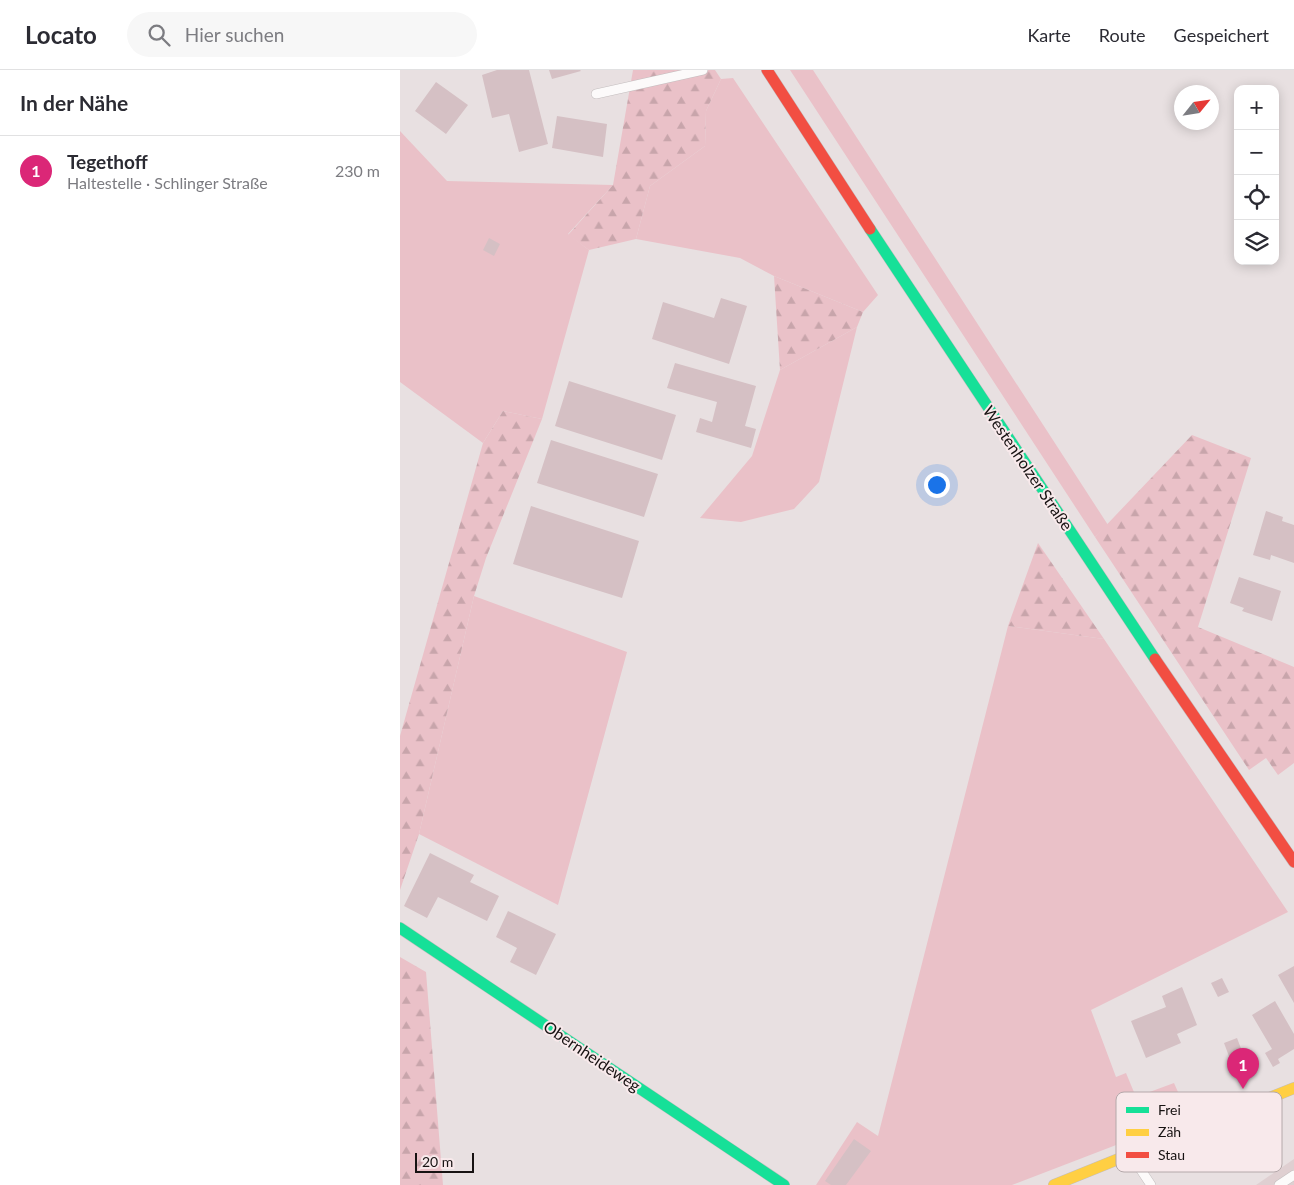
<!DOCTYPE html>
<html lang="de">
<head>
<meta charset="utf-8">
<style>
	:root { --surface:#fff; --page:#f7f7f7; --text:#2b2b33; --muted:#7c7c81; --line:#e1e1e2; --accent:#db2777 }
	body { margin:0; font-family:Lato,sans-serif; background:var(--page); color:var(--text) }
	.controls { position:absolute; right:15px; top:15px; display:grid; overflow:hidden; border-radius:10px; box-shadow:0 2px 12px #0003 }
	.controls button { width:45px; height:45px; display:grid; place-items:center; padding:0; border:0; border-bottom:1px solid var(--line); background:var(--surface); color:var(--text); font:25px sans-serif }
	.compass { position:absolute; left:774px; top:15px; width:45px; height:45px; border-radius:50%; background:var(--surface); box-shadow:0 2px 12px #0003; rotate:60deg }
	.scale { position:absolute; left:15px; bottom:12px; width:59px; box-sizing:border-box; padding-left:5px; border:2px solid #171212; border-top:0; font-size:14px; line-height:18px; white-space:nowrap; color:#171212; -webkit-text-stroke:4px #f8e9eb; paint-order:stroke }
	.you { position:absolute; left:536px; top:414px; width:18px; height:18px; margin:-12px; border:4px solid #fff; border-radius:50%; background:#1a73e8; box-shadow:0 0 0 8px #1a73e833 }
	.badge { display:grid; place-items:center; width:32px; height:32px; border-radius:50%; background:var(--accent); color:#fff; font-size:16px; font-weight:700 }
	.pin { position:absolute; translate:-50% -41px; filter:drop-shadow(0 1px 2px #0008) }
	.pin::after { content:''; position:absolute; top:26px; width:18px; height:15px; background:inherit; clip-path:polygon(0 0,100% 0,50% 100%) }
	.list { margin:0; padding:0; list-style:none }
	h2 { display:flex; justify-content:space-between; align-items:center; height:65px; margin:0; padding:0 20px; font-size:21px }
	h2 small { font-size:16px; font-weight:400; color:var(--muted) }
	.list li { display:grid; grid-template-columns:32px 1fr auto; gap:15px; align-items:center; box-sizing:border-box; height:70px; padding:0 20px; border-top:1px solid var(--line) }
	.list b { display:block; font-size:19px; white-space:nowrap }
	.list p { margin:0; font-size:16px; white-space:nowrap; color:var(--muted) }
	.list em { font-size:16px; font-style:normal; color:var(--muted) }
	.icon { flex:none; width:28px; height:28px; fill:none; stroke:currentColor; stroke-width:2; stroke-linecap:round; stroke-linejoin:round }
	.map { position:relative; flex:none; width:894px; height:1115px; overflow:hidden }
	header { display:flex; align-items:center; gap:30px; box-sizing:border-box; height:70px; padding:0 25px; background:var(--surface); border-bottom:1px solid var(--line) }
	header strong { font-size:24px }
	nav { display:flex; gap:28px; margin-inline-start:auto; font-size:18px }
	.search { width:350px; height:45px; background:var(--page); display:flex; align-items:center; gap:12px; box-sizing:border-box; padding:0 18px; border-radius:28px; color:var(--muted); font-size:19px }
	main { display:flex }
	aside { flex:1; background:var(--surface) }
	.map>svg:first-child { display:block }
</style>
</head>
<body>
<header>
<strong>Locato</strong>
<div class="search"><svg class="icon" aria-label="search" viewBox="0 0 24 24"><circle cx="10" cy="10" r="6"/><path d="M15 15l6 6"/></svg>Hier suchen</div>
<nav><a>Karte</a><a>Route</a><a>Gespeichert</a></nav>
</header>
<main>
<aside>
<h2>In der Nähe<small></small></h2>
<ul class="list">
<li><span class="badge">1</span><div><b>Tegethoff</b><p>Haltestelle · Schlinger Straße</p></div><em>230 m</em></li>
</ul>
</aside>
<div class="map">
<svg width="894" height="1115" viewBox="0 0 894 1115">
	<defs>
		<pattern id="forest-firs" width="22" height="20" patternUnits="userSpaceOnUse" patternTransform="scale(1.25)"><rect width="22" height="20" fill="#eac1c8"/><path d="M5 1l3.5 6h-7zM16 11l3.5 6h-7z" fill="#c8a5ab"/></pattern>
	</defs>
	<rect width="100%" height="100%" fill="#e8e0e1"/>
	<path fill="#dfcfd1" d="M894 1089V1115H856Z"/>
	<path fill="#eac1c8" d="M390 0H413L708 455 695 467Z
		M333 8 478 225 463 242 374 206 340 188 236 169 250 116 305 76 306 41 321 9Z
		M0 61 47 111 213 115 168 164 189 180 142 349 103 341 83 373 0 312Z
		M457 257 419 412 394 439 341 452 300 448 352 386 380 300Z
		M74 526 227 582 158 835 19 764Z
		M608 556 704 569 888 842 691 940 716 1007 726 1003 736 1027 774 1013 789 1047 612 1115H416L457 1052 478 1066Z"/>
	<path fill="url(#forest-firs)" d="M233 0H315L321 9 306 41 305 76 250 116 236 169 189 180 168 165 213 115Z
		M374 206 463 242 457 257 380 300Z
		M103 341 142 349 86 488 74 526 19 764 0 820V666L83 373Z
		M792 365 851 388 798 557 894 597V693L878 705 866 688 849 700 695 467Z
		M638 473 704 569 608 556Z
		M0 887 26 902 43 1115H0Z"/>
	<path fill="#d5c0c4" d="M97 0H129L148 74 119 82 109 44 92 48 82 5Z
		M149 0H180L181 1 152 9Z
		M36 12 68 35 46 64 15 41Z
		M157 46 207 54 203 87 152 78Z
		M89 168 100 174 94 186 83 180Z
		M321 228 347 236 329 294 252 269 263 232 314 248Z
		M275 293 356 316 345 356 356 359 351 378 296 362 300 348 312 352 317 332 267 318Z
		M169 311 276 345 262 390 155 356Z
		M151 370 258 404 244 447 137 413Z
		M131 436 239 471 222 528 113 494Z
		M866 441 883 447 882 451 894 455V493L871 485 870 490 853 485Z
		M839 507 881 521 872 551 842 541 844 538 830 533Z
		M30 783 74 805 70 812 99 826 87 851 38 827 27 848 4 836Z
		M108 841 156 864 136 905 110 892 117 878 96 867Z
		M894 896V933L878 905Z
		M822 908 829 922 818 927 811 913Z
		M782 917 797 955 777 964 781 973 746 988 731 951 766 937 762 926Z
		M875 931 894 964V979L878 989 880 993 873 997 865 983 872 979 852 945Z
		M837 968 852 1007 839 1013 824 973Z
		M454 1069 471 1081 446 1115H431L425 1111Z"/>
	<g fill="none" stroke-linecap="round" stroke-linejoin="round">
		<g stroke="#c3bdbe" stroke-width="10">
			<path id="lane" d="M196 24 303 0
				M736 1082 741 1100 751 1115
				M879 1115 894 1105"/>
		</g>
		<g stroke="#c3bdbe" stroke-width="12">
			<path id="fast" d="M470 159 755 589
				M0 858 384 1115"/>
		</g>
		<g stroke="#c3bdbe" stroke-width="12">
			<path id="slow" d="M654 1115 894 1018"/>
		</g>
		<g stroke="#c3bdbe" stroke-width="12">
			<path id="jam" d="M367 0 470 159
				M755 589 894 792"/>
		</g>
		<use href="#lane" stroke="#fcfafa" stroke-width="9"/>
		<use href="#fast" stroke="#16e098" stroke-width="11"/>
		<use href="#slow" stroke="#ffcf43" stroke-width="11"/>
		<use href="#jam" stroke="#f24e42" stroke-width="11"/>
	</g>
	<g text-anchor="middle" stroke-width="4" stroke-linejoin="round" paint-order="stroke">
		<g font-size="16" fill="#171212" stroke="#f8e9eb">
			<text transform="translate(628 398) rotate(56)" y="6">Westenholzer Straße</text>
			<text transform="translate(192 986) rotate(34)" y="6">Obernheideweg</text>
		</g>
	</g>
	<rect x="716" y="1022" width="166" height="80" rx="8" fill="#f8e9eb" stroke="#b4a8aa" stroke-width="1"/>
	<rect x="726" y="1037" width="23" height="6" fill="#16e098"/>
	<rect x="726" y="1059" width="23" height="7" fill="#ffcf43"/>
	<rect x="726" y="1082" width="23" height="6" fill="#f24e42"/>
	<g font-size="14" fill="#171212">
		<text x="758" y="1045">Frei</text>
		<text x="758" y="1067">Zäh</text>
		<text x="758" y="1090">Stau</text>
	</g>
</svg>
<div class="controls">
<button>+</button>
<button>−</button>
<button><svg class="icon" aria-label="locate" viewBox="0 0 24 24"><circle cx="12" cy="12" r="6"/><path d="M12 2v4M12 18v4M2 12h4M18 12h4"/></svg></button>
<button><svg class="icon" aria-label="layers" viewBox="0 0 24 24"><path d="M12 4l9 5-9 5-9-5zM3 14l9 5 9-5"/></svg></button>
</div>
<svg class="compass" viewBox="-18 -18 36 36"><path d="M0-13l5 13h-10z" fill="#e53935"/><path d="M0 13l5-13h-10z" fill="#7c7c81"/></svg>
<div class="scale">20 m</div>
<div class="you"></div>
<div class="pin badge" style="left:843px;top:1019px">1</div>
</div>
</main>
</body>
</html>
